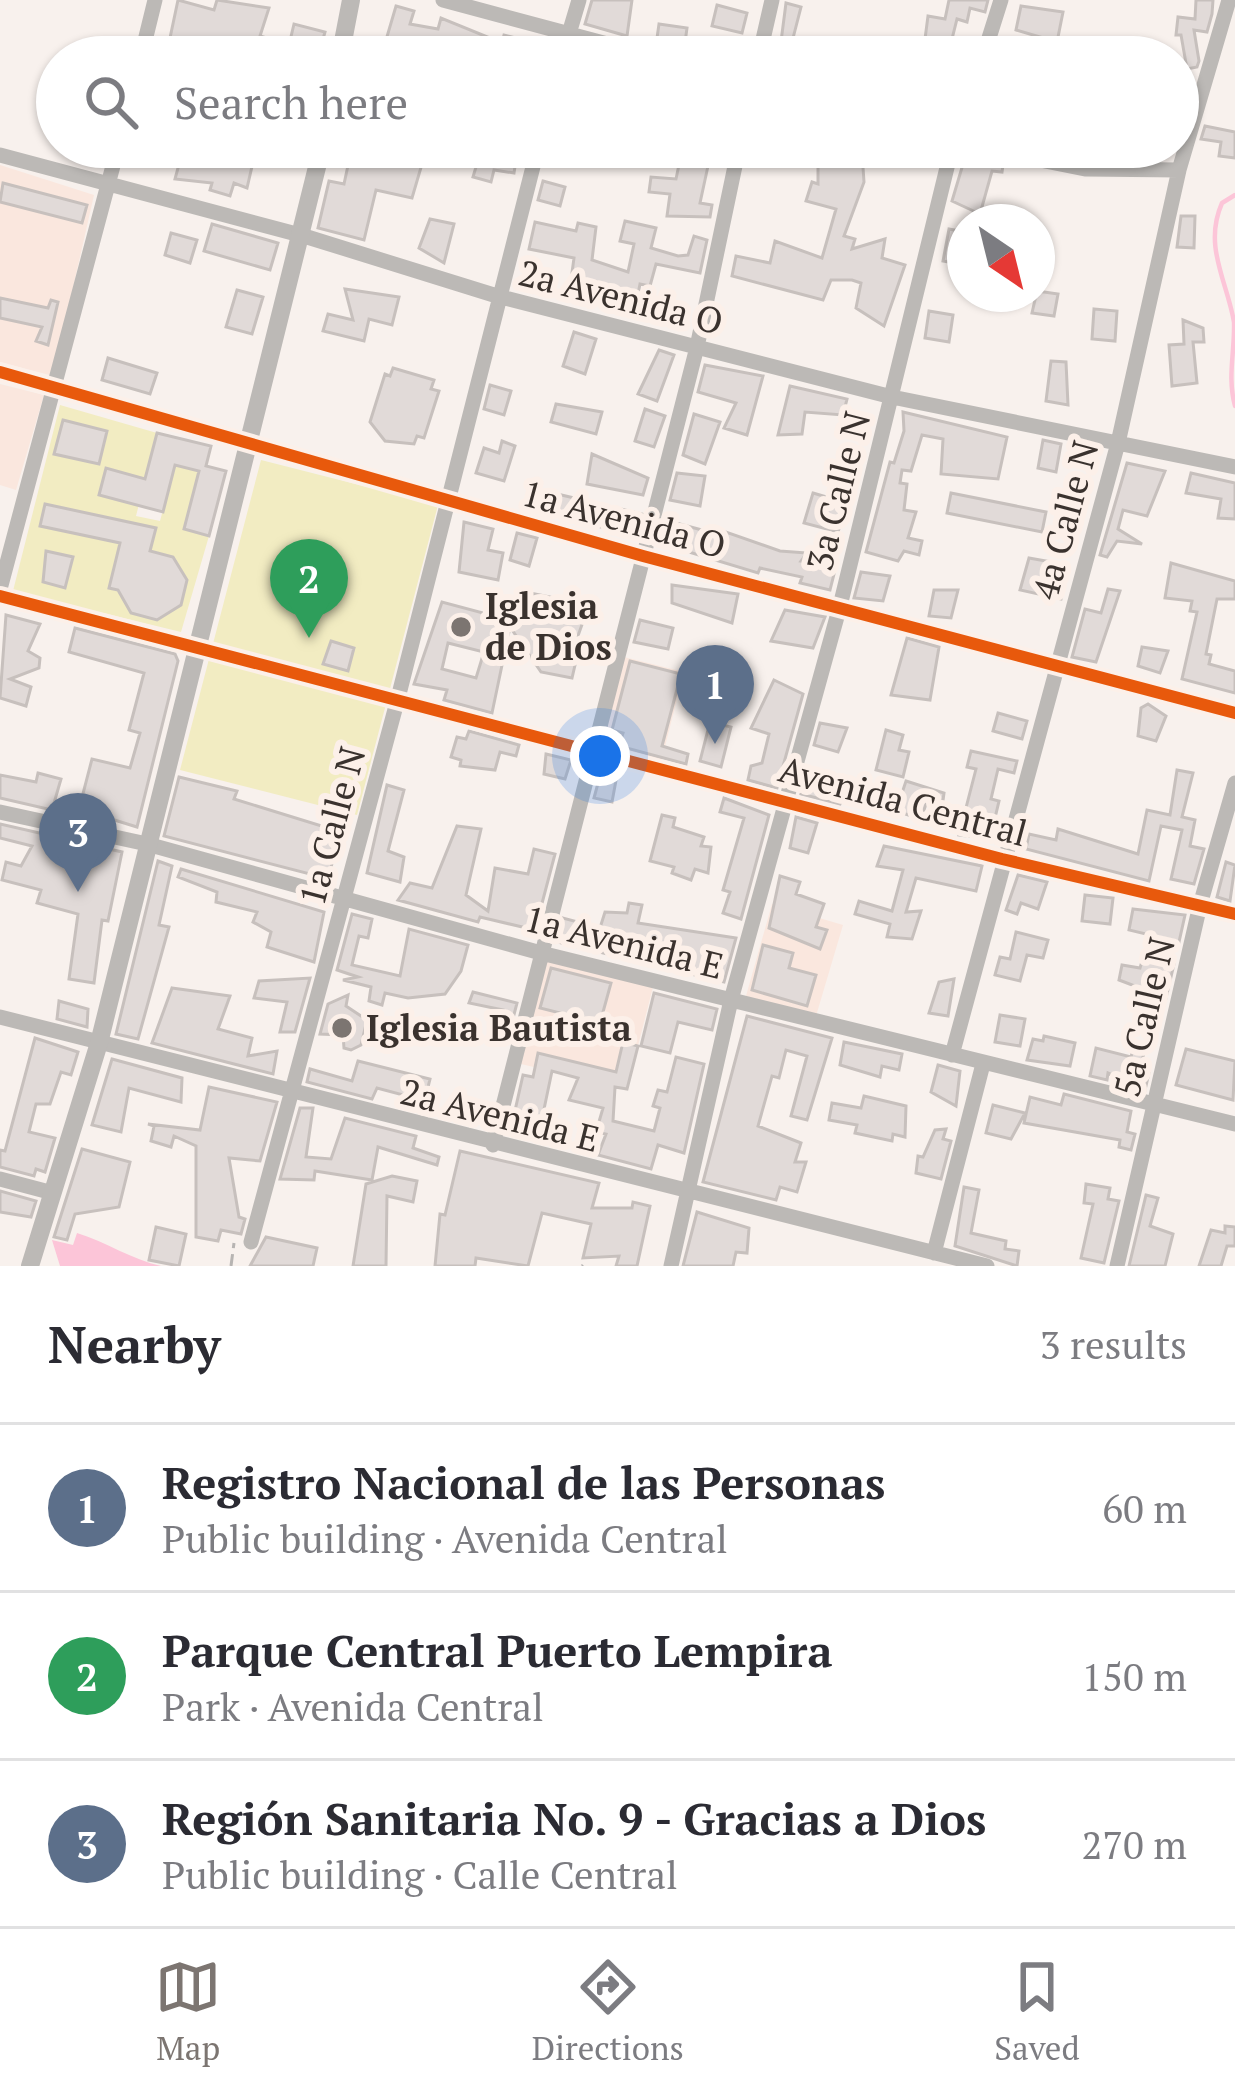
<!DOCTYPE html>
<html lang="en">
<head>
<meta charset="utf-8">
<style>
	:root { --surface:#fff; --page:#f7f7f7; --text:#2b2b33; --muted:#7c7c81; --line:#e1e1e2; --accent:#7c7571 }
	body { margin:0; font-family:"PT Serif",serif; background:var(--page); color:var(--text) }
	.compass { position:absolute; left:947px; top:204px; width:108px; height:108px; border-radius:50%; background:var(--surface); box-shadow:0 3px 9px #0004; rotate:145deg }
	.you { position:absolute; left:600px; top:756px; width:42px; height:42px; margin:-30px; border:9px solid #fff; border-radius:50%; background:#1a73e8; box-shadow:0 0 0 18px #1a73e833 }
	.badge { display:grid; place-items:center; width:78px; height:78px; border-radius:50%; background:var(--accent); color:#fff; font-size:39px; font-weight:700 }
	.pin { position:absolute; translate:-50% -99px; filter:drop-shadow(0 3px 6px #0008) }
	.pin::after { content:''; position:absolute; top:63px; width:42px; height:36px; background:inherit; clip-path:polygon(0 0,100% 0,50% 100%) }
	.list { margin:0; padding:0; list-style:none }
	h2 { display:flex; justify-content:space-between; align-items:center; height:156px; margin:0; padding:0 48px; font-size:51px }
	h2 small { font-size:39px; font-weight:400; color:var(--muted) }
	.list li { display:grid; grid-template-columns:78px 1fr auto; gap:36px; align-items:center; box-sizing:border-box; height:168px; padding:0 48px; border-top:3px solid var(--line) }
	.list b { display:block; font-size:45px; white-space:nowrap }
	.list p { margin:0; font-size:39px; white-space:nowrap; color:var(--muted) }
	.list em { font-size:39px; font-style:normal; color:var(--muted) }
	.icon { flex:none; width:66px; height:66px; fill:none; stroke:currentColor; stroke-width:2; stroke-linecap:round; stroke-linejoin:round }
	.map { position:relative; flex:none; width:1235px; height:1266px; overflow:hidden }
	.search { position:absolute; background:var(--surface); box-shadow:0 3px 9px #0004; left:36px; right:36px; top:36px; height:132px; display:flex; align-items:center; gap:30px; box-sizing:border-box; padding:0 42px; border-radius:66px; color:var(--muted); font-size:45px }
	.sheet { height:660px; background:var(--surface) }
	nav { display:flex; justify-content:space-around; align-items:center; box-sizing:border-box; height:168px; border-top:3px solid var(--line); background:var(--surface); font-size:33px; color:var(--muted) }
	nav a { display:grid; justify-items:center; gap:6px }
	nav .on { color:var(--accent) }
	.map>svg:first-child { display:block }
</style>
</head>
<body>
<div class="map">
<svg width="1235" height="1266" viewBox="0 0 1235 1266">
	<rect width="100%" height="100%" fill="#f8f1ed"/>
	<path fill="#fae7de" d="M0 165 94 195 53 376 0 362Z
		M0 384 44 395 16 490 0 485Z
		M624 657 684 672 661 762 600 747Z
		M772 904 843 925 816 1016 746 996Z
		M547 961 653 987 627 1089 521 1064Z"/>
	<path fill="#f2ecc2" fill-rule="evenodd" d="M60 405 157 433 136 516 160 521 175 465 199 471 209 536 181 632 13 591ZM147 550 173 557 187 580 181 605 157 620 131 613 118 590 109 587 116 561Z
		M261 460 438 505 357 815 180 770Z"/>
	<path fill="#fcc5d8" d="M77 1233C106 1242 133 1260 161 1266H60L52 1240 73 1245Z"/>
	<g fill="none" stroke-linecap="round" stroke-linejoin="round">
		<path stroke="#fcc5d8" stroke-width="4.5" d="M1235 195 1222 203C1203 246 1227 281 1234 322 1235 352 1227 376 1235 406"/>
	</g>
	<path fill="#e1dad8" stroke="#c7c0bd" stroke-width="3" fill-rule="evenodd" d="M178 0 214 10 217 0 269 8 260 36 289 45 294 24 325 32 318 57H223L202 51 201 57H166Z
		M592 0H632L627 36 585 24Z
		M949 0H988L985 12 970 8 967 22 957 19 949 51 939 49 940 41 925 39 928 16 945 19Z
		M1196 0H1213L1212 14 1207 32 1194 30 1199 61 1197 67 1187 69 1181 35H1176L1178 17 1195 19Z
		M786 3 801 7 792 42 801 44 799 57H779Z
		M717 5 747 13 742 33 712 26Z
		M396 6 414 11 410 24 438 29 441 18 502 43 504 35 516 38 510 57 457 42 454 52 439 47 438 57H381Z
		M1021 6 1063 12 1057 42 1016 30Z
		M659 24 687 28 684 50 656 45Z
		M1205 126 1235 132V158L1219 156 1221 142 1201 139Z
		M352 147H427L412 198 376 190 364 240 318 228 329 181 344 184Z
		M461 147H518L514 173 494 170 491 182 473 177 476 167 457 161Z
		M818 147H834L833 156 862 153 864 182 844 236 855 239 852 249 885 239 882 258 905 265 884 326 856 308 861 283 852 280H831L823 300 732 276 736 256 770 263 775 241 822 258 836 209 806 201 812 182 818 184Z
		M221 153 253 162 247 188 234 183 230 196 210 190 212 183 175 179 181 157 218 161Z
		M966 154 1003 165 1002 172 992 171 980 214 952 201Z
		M680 160 708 166 700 203 712 205 710 217 667 216 670 194 649 192 651 177 676 179Z
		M543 181 565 187 560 206 538 200Z
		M3 183 87 205 82 223 0 202Z
		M1181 216H1195L1194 248 1177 247Z
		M430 219 454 224 444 263 419 248Z
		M625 221 656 228 651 248 678 256 688 255 694 236 707 240 700 273 656 264 650 286 640 284 636 304 571 280 574 258 529 249 535 222 576 231 578 223 596 227 592 260 628 272 634 244 620 241Z
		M212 224 278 243 270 270 204 251Z
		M949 229 965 232 960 264 943 261Z
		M171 233 197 240 190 263 165 255Z
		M345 289 399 297 392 325 369 319 364 341 323 331 328 314 353 320Z
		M237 290 263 297 252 334 226 327Z
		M1037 291 1058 294 1054 316 1032 313Z
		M0 298 48 308 51 300 58 302 48 345 36 341 42 327 0 318Z
		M1094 309 1117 311 1115 341 1092 339Z
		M929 311 953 315 949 342 925 338Z
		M1183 320 1203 328 1204 342H1193L1197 383 1172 386 1169 345 1184 344Z
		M574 332 596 339 585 374 563 366Z
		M659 350 674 355 657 401 638 394Z
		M108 358 157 373 150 394 102 380Z
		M1051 361 1066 362 1068 405 1046 401Z
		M705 365 763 376 747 435 724 428 736 403 698 392Z
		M393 368 434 380 431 389 439 391 424 438 417 436 414 444 385 441 370 422 385 374 390 376Z
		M490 385 511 391 504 415 484 409Z
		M790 386 847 399 843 415 805 412 802 434 778 435Z
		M556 404 602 412 596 434 551 422Z
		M645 409 665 416 654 447 635 441Z
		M903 412 1007 437 998 479 941 474 943 439 922 435 911 471 902 470 900 483 907 484 904 510 916 512 908 538 922 541 919 555 904 551 898 561 866 552 890 462 894 463 904 431Z
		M694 414 720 422 705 464 683 455Z
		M63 420 107 431 99 464 54 454Z
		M157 433 211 446 206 466 226 471 209 536 184 529 199 471 175 465 163 512 99 495 106 468 145 479Z
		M1043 440 1061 444 1056 472 1038 468Z
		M502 441 515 446 504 481 476 473 484 448 499 453Z
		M592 454 648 478 643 495 587 484Z
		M1127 463 1165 471 1147 516 1123 510 1118 529 1142 544 1117 541 1107 557 1100 555Z
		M677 473 705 476 700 506 670 500Z
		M1191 473 1235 483V519L1218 518 1221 499 1186 493Z
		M553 493 642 514 634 538 547 509Z
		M813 493 847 503 838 532 804 523Z
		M951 493 1046 512 1042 532 947 513Z
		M45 504 156 528 150 551 173 557 187 580 181 605 157 620 131 613 118 590 109 588 120 543 40 526Z
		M665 520 724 536 726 532 780 551 807 553 801 561 836 566 830 590 800 583 802 577 760 568 758 573 659 543Z
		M464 522 493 529 488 550 503 553 498 580 459 572Z
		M517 533 537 538 529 566 510 560Z
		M46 551 73 557 65 588 43 582Z
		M1029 558 1068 565 1061 599 1020 590Z
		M1171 563 1235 581V599H1217L1206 654 1211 655 1209 664 1235 671V693L1182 679 1197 612 1190 611 1192 601 1165 598Z
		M861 572 890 576 883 601 854 598Z
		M672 585 738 594 732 623 672 603Z
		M1108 589 1120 591 1096 662 1072 657 1085 609 1101 613Z
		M934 590H958L951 618 929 616Z
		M530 593 589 605 574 647 579 648 572 678 541 672 510 627 492 713 444 700 447 690 414 684 442 602 494 616 500 596 528 603ZM448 643 484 652 476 678 442 669Z
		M785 610 825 617 813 648 771 641Z
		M6 615 40 624 28 651 40 658 39 668 10 679 31 687 26 706 0 698Z
		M640 620 673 628 668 649 634 642Z
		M75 628 175 654 178 661 137 827 79 809 92 759 130 768 140 733 129 730 144 673 69 652Z
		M907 638 939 647 930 700 891 695Z
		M331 641 354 648 348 671 323 664Z
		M1142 647 1168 651 1160 673 1138 666Z
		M630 661 681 674 662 746 688 754 686 764 619 746 623 733 612 730Z
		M774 680 803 694 777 788 748 780 751 766 762 763 769 734 751 728Z
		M1148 704 1166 716 1156 741 1138 736 1141 708Z
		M998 713 1027 721 1022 739 993 731Z
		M710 722 731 727 721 767 700 761Z
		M820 723 847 728 838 752 814 745Z
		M886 730 903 735 899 750 909 752 903 777 876 770Z
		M469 731 519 745 516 756 500 752 495 770 460 766 461 760 451 757 457 737 466 739Z
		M971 751 1017 761 1014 773 998 769 991 799 999 801 990 839 959 835 976 769 967 767Z
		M546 754 571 760 565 779 544 774Z
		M1177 770 1193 773 1182 817 1195 820 1190 846 1204 849 1194 884 1171 879 1182 830 1161 826 1149 881 1026 849 1029 834 1056 840 1058 829 1138 854 1147 810 1170 815Z
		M601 772 617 775 612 802 594 798Z
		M38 773 61 779 52 810 0 798V775L36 782Z
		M806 774 826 779 827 774 848 782 840 804 801 794Z
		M179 777 237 791 234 799 338 831 329 879 164 836Z
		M906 781 944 793 942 808 926 804 921 819 896 811Z
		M387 785 404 790 388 851 404 857 400 882 367 873Z
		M724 798 769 815 741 919 723 913 730 892 723 890 744 818 720 812Z
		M662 815 675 818 673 827 704 837 701 846 711 847 708 873 695 869 691 880 672 873 674 867 650 861Z
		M796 817 817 823 808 853 790 848Z
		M0 824 122 852 108 921 102 920 94 983 69 979 78 914 37 903 41 890 2 880 6 862 21 866 32 846 0 838Z
		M457 826 481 829 466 895 488 911 495 868 528 874 534 849 555 854 535 930 480 917 478 922 398 900 410 883 432 888Z
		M884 846 982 866 976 891 916 878 906 912 921 911 912 939 887 937 890 924 855 914 859 901 892 911 903 870 877 866Z
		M158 861 172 866 159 925 169 927 138 1039 116 1034Z
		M1226 862 1235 865 1230 901 1217 897Z
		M181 869 324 912 314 962 267 947 271 932 253 922 257 912 216 902 217 892 178 877Z
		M1018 875 1047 882 1038 909 1021 903 1017 914 1006 910Z
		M780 876 800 882 796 894 824 904 816 927 827 930 820 949 769 928Z
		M1085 895 1113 898 1110 924 1082 921Z
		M629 903 642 905 638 923 736 938 724 982 557 942 563 918 600 928 605 912 627 913Z
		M1133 909 1185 915 1179 942 1129 930Z
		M352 914 372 919 368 938 359 936 352 965 400 976 409 929 468 945 461 971 445 994 408 998 385 993 382 1005 369 1001 371 987 343 980 358 977 337 970Z
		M1016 932 1048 940 1043 958 1027 955 1020 981 995 975 1000 957 1010 959Z
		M763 945 793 953 789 968 816 975 807 1006 752 990Z
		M1144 955 1174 964 1166 998 1119 980 1122 965 1140 968Z
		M551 968 611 983 600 1023 540 1008Z
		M310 978 295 1032H280L287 1002 254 998 259 981Z
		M954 979 948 1016 929 1013 939 982Z
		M172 988 230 996 218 1029 252 1038 248 1056 277 1051 273 1074 152 1043Z
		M473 992 517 1003 510 1030 501 1028 503 1010 469 1003Z
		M654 993 717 1009 712 1030 678 1022 670 1053 641 1046Z
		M348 995 346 1006 367 1020 361 1045 351 1050 344 1048 343 1035 320 1034 328 1004Z
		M59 1001 88 1009 87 1027 57 1019Z
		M1000 1015 1025 1019 1020 1046 995 1042Z
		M747 1016 832 1038 807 1120 791 1116 807 1056 786 1050 779 1078 772 1076 758 1126 801 1143 795 1162H806L797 1192 780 1187 776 1200 703 1182Z
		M1044 1036 1075 1043 1070 1066 1027 1060 1033 1039 1043 1041Z
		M35 1038 78 1052 71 1075 61 1072 50 1104H36L29 1132 55 1138 45 1172 36 1169 34 1176 0 1167V1150L5 1151Z
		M623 1042 638 1046 627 1089 615 1087 613 1121 654 1131 660 1108 653 1106 658 1090 667 1092 676 1057 704 1064 684 1153 658 1145 651 1169 598 1155 606 1134 596 1132 603 1108 569 1100 578 1078 552 1071 539 1133 554 1134 552 1144 510 1133 523 1075 533 1077 538 1053 616 1072Z
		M844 1042 902 1054 899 1070 882 1066 880 1077 840 1065Z
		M1135 1043 1146 1047 1142 1060V1070L1149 1073 1145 1090 1108 1073 1107 1080 1090 1076 1096 1048 1131 1057Z
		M1186 1049 1235 1061 1233 1100 1176 1085Z
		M112 1059 182 1078 181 1102 129 1088 121 1132 92 1125Z
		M358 1061 430 1079 422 1111 408 1108 411 1097 377 1088 372 1099 307 1082 310 1069 352 1081Z
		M938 1065 960 1071 956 1106 931 1092Z
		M209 1087 277 1102 260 1161 229 1158 239 1217 245 1219 241 1234 221 1230 218 1241 196 1237V1146L174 1136 171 1147 151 1141 154 1126 148 1124 200 1130Z
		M1064 1094 1131 1111 1127 1132 1135 1134 1131 1150 1119 1147 1120 1140 1024 1123 1030 1097 1061 1105Z
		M864 1096 906 1106 905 1137 893 1134 892 1141 855 1133 857 1125 829 1120 832 1103 861 1108Z
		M993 1105 1025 1113 1011 1139 986 1133Z
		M300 1108H313L306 1157 331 1159 345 1118 416 1136 413 1148 439 1157 437 1165 378 1147 372 1180 315 1171 314 1180 280 1179Z
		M946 1129 943 1139 951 1141 941 1179 916 1173 918 1156 923 1157 935 1130Z
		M82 1149 130 1162 119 1207 75 1214 67 1240 54 1237Z
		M460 1151 599 1183 592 1208H632L633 1202 650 1206 637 1266H616L619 1256 583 1258 591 1224 542 1213 528 1266 476 1258 475 1266H435L440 1214 445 1215Z
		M392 1176 417 1181 413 1202 387 1196 386 1266H353L366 1184Z
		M1086 1184 1110 1188 1108 1199 1119 1201 1104 1263 1081 1258 1093 1204 1084 1203Z
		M964 1187 979 1190 971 1233 1006 1241 1005 1249 1019 1251 1017 1266 955 1246Z
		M0 1191 36 1201 31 1217 0 1212Z
		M1146 1195 1158 1198 1150 1226 1173 1234 1165 1266H1129Z
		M697 1212 749 1228 747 1253 736 1252 733 1266H683Z
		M1225 1226 1235 1227V1246H1227L1221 1266H1199L1211 1230 1225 1233Z
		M156 1227 186 1234 179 1266 149 1260Z
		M266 1237 317 1248 313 1266H250Z"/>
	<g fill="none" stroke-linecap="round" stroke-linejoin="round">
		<path stroke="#b7b4b2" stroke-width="3" stroke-dasharray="12 6" stroke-linecap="butt" d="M231 1266 234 1243
			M582 1266 583 1265"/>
		<path stroke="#bcb9b6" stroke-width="15" d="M443 0 656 57
			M141 57 155 0
			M562 57 579 0
			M759 57 772 0
			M983 57 1001 0
			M976 147 1085 169 1179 170
			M0 155 304 236 497 296 892 397 1235 467
			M0 372 643 556 1235 713
			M0 589 118 147
			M0 596 1002 859 1235 914
			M0 812 147 844 541 953 1235 1124
			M0 1017 987 1266
			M952 1055 1118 443 1179 170 1229 0
			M493 1145 697 347 739 147
			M0 1179 53 1193
			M251 1242 397 702 538 147
			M934 1253 983 1064
			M671 1266 731 1000 840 606 952 147
			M1117 1266 1200 905 1235 783"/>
		<path stroke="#bcb9b6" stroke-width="18" d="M340 57 351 0
			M30 1266 99 1043 322 147"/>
		<g stroke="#fcf0e9" stroke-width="20">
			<path id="cycleway" d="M0 372 643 556 1235 713
				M0 596 1002 859 1235 914"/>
		</g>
		<use href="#cycleway" stroke="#e8590c" stroke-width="12"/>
	</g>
	<g fill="#7c7571" stroke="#fcf0e9" stroke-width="4.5">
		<circle cx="461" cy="627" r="12"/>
		<circle cx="342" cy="1028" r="12"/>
	</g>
	<g text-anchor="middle" stroke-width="12" stroke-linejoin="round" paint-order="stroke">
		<g font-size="36" fill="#3a322e" stroke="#fcf0e9">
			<text transform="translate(621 297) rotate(14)" y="13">2a Avenida O</text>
			<text transform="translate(838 491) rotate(-76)" y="13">3a Calle N</text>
			<text transform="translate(624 519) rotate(15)" y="13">1a Avenida O</text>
			<text transform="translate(1065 520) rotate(-75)" y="13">4a Calle N</text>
			<text transform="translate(903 801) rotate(15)" y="13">Avenida Central</text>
			<text transform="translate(332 826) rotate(-75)" y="13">1a Calle N</text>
			<text transform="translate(624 942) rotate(14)" y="13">1a Avenida E</text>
			<text transform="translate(1144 1017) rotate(-77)" y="13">5a Calle N</text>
			<text transform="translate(500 1115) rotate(14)" y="13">2a Avenida E</text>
		</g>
		<g font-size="36" font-weight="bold" fill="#3a322e" stroke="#fcf0e9" text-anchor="start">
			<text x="485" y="619">Iglesia<tspan x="485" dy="41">de Dios</tspan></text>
			<text x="366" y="1041">Iglesia Bautista</text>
		</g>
	</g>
</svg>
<svg class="compass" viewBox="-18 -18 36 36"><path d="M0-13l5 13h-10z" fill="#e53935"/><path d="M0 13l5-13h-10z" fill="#7c7c81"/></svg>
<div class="you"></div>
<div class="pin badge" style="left:715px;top:744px;background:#5c6f8a">1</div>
<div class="pin badge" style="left:309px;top:638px;background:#2e9e5b">2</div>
<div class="pin badge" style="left:78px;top:892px;background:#5c6f8a">3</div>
<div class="search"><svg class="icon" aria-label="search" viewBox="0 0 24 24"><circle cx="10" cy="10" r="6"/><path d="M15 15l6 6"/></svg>Search here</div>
</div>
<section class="sheet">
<h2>Nearby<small>3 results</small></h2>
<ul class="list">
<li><span class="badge" style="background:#5c6f8a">1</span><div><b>Registro Nacional de las Personas</b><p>Public building · Avenida Central</p></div><em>60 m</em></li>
<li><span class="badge" style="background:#2e9e5b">2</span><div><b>Parque Central Puerto Lempira</b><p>Park · Avenida Central</p></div><em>150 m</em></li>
<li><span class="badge" style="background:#5c6f8a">3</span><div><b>Región Sanitaria No. 9 - Gracias a Dios</b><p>Public building · Calle Central</p></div><em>270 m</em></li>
</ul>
</section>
<nav>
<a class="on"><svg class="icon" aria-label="map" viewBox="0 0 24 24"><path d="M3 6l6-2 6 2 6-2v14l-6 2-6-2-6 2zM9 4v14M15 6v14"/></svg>Map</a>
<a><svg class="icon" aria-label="directions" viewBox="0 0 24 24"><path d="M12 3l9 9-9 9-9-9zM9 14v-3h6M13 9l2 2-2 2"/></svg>Directions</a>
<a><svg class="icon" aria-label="saved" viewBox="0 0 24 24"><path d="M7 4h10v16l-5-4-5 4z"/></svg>Saved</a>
</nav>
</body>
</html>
